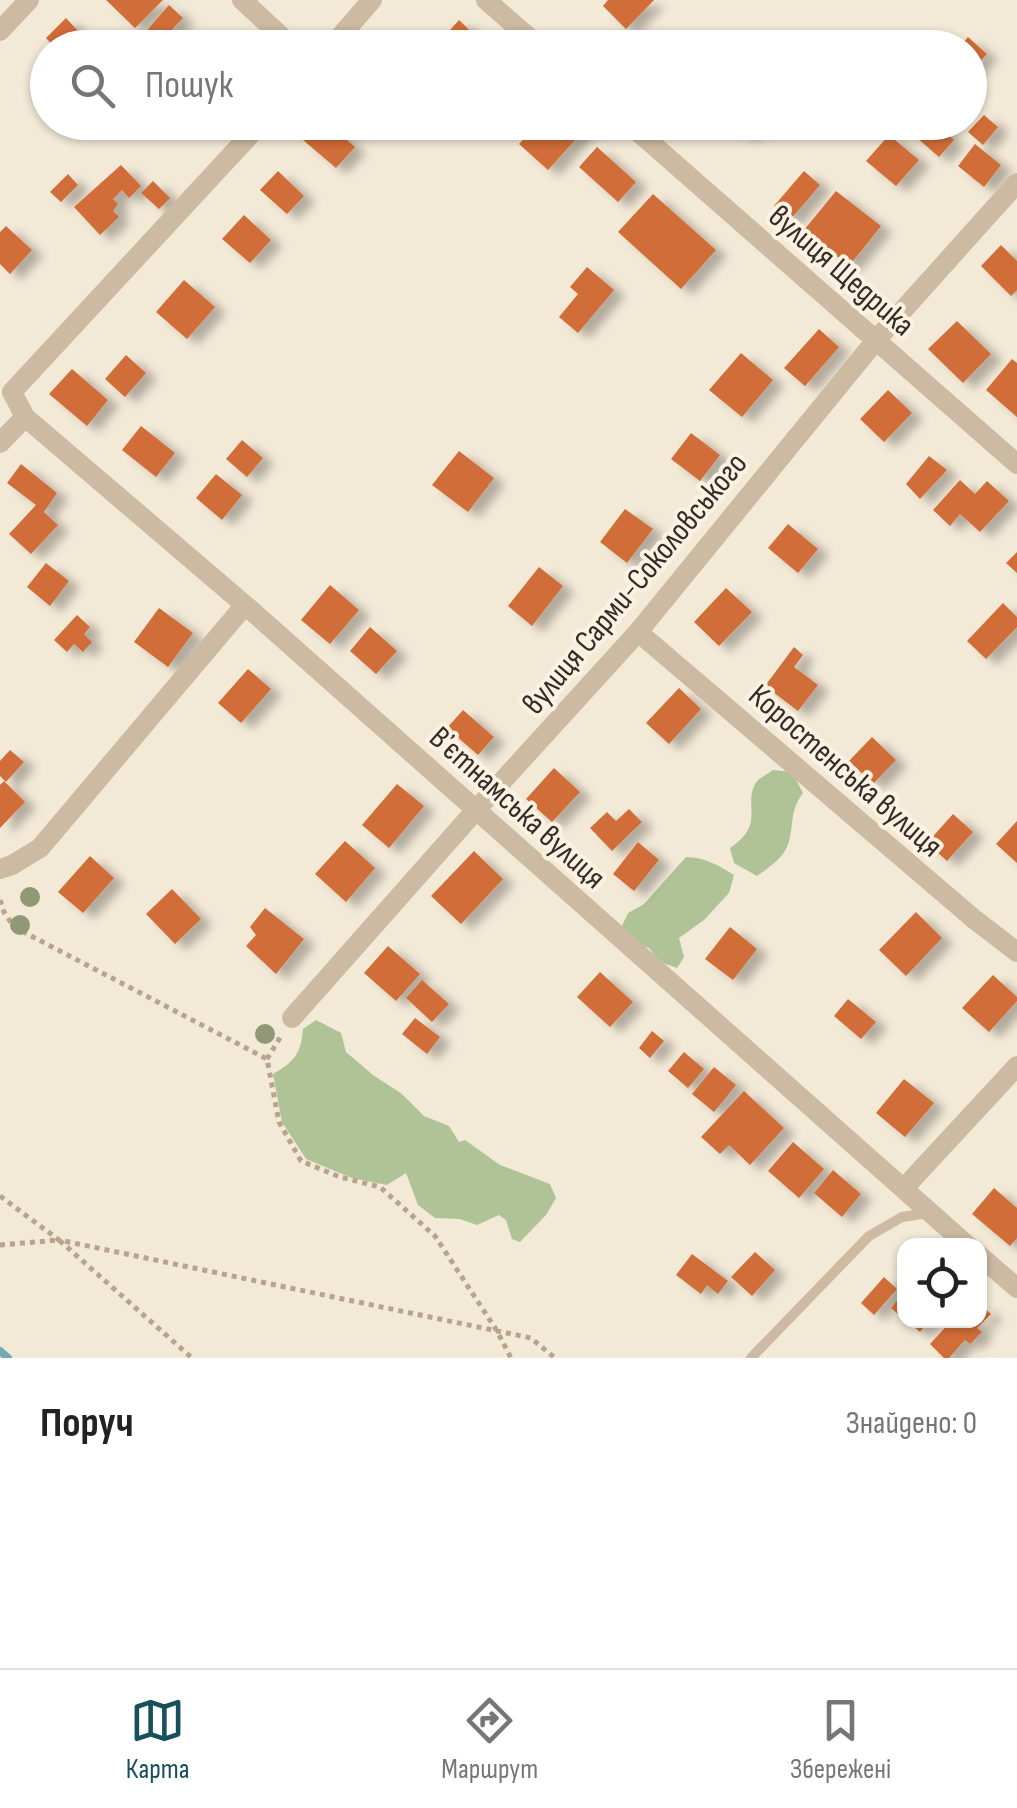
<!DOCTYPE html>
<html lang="uk">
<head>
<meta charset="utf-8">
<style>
	:root { --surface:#fff; --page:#f6f6f6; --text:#222; --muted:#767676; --line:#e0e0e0; --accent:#174f5b }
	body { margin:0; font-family:"Sofia Sans Condensed",sans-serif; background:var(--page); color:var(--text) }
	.controls { position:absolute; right:30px; bottom:30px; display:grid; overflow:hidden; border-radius:20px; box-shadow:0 2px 8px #0004 }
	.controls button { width:90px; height:90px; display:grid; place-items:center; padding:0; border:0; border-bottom:2px solid var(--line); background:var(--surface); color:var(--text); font:50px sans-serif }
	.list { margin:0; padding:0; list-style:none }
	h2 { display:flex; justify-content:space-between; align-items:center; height:130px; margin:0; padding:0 40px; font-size:42px }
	h2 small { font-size:32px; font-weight:400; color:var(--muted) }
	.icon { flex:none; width:55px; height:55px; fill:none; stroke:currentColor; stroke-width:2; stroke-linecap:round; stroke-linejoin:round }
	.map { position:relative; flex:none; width:1017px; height:1358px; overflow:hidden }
	.search { position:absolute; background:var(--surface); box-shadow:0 2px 8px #0004; left:30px; right:30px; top:30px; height:110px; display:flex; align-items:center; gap:25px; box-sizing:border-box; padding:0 35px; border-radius:55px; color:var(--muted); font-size:38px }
	.sheet { height:310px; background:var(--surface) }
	nav { display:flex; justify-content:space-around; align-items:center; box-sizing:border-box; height:140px; border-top:2px solid var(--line); background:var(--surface); font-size:28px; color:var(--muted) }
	nav a { display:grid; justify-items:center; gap:5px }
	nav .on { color:var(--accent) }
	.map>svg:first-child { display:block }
</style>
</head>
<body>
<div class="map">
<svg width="1017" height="1358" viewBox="0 0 1017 1358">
	<defs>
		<filter id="shadow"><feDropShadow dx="11" dy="6" stdDeviation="5" flood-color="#0004"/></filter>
	</defs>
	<rect width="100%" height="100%" fill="#f3e9d7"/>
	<path fill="#afc396" d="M773 770 792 772 803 793C788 813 795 828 787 847 781 860 768 868 757 876L734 863 730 848C768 823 740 803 758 780 759 779 772 771 773 770Z
		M686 857C704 857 720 866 734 875L729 893 704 920 679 938 684 957 677 968 660 962 649 948 628 940 621 928 628 913 644 904Z
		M316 1020 341 1033 346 1052 373 1075 402 1094 424 1116 449 1126 459 1142 465 1140 500 1165 550 1184 556 1198 546 1215 520 1242 512 1239 506 1220 499 1215 477 1225 460 1219 435 1218 418 1205 406 1173 387 1185 352 1178 306 1159 282 1122 273 1074C294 1062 301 1054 303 1029Z"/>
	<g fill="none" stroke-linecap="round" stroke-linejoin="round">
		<path stroke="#73a9b3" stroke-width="8" d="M0 1351 8 1358"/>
	</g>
	<path fill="#d16d37" filter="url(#shadow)" d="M106 0H163L135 28Z
		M608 0H654L626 29 603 6Z
		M169 5 183 18 161 41 148 29Z
		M66 18 94 48H55L46 38Z
		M459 20 481 41 475 48H434Z
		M968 37 987 54 970 72V48H959Z
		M984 115 998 127 983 145 968 132Z
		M318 122H326L355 147 336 168 303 140Z
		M539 122H578L585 129 548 170 519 144Z
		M732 122H757L746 135Z
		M914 122H933L954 140 939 157 908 130Z
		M889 135 919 160 896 186 866 161Z
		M975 144 1001 165 984 187 958 166Z
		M597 147 636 182 618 202 579 167Z
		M121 165 141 186 129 198 122 190 113 199 118 204 113 211 119 217 100 235 74 207Z
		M278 171 304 196 287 214 260 190Z
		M804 171 820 185 790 220 774 206Z
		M68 174 78 185 61 202 50 192Z
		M153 181 170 198 159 209 141 193Z
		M836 191 881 226 849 266 804 230Z
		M653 194 716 250 681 289 618 232Z
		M244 215 271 240 250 263 222 239Z
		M6 226 32 250 10 274 0 264V232Z
		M1001 245 1017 261V290L1011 296 981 266Z
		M587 267 614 290 578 333 559 317 578 294 570 287Z
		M184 280 215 307 187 339 156 312Z
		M957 321 991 354 963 383 928 349Z
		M819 329 839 347 805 386 784 368Z
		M741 353 773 380 742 417 709 390Z
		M126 355 146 373 125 397 105 379Z
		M1012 359 1017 363V417L986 390Z
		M72 369 108 400 87 426 49 394Z
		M888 390 912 413 884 442 860 419Z
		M141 426 175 453 156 477 122 450Z
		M691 433 720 455 700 481 671 459Z
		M242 440 263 458 247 477 226 459Z
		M459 451 494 478 468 512 432 485Z
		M929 456 947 470 920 499 906 484Z
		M21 464 57 493 44 512 58 525 31 554 9 534 36 505 7 483Z
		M216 474 242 495 222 520 196 498Z
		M960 480 975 494 987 481 1009 501 980 532 960 514 950 526 933 510Z
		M625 509 653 529 627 563 600 542Z
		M788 524 818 549 798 573 768 548Z
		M1017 552V573L1006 563Z
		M46 563 69 581 50 606 27 587Z
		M539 567 563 586 532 626 508 606Z
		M330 585 359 610 330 644 301 620Z
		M726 588 752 612 719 646 694 622Z
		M1003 603 1017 617V627L986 659 967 641Z
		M159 608 193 633 168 667 134 642Z
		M77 615 90 627 84 634 92 642 83 652 74 644 67 652 54 640Z
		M370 627 397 651 376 674 350 651Z
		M794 647 803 655 794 667 818 685 798 711 765 686Z
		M248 669 271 689 241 723 218 703Z
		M679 688 701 709 669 744 646 723Z
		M463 710 494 737 478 755 447 728Z
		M872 737 896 760 873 784 849 761Z
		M10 750 24 762 6 782 0 776V761Z
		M554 768 580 792 552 822 526 799Z
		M4 781 25 802 0 828V785Z
		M397 784 424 806 389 848 362 825Z
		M629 809 642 822 612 851 590 828 607 812 616 821Z
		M953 814 973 832 947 861 927 843Z
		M1017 821V863L996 844Z
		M345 841 375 868 346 902 315 874Z
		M638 842 659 860 634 891 613 874Z
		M474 851 503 879 461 924 431 896Z
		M90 856 114 878 83 913 58 892Z
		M172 889 201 919 175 944 146 914Z
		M265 908 304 939 276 974 246 946 256 935 250 927Z
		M916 912 942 938 906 976 879 950Z
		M730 927 757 949 733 980 705 959Z
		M388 946 420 974 396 1001 364 973Z
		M600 972 633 1002 610 1027 577 997Z
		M993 975 1017 997V1001L989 1032 962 1008Z
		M422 980 449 1004 432 1022 406 998Z
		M848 999 876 1022 861 1039 834 1016Z
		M415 1018 440 1037 427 1054 402 1034Z
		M652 1031 664 1041 650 1058 639 1048Z
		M684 1052 704 1069 688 1088 668 1071Z
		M714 1067 736 1085 714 1112 692 1094Z
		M904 1079 934 1103 905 1137 876 1113Z
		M744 1091 784 1128 750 1165 729 1145 720 1154 701 1137Z
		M793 1142 824 1169 799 1198 768 1171Z
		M833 1170 861 1194 842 1217 814 1193Z
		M994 1188 1017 1208V1238L1010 1246 972 1214Z
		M755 1252 775 1270 752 1296 731 1277Z
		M692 1254 728 1281 718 1294 707 1285 701 1294 676 1275Z
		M884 1277 897 1289 874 1315 861 1303Z
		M904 1292V1319L891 1308Z
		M980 1304 991 1314 977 1328 982 1332 970 1344 965 1340 949 1358H944L930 1344 952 1320H980Z
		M906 1320H930L920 1332Z"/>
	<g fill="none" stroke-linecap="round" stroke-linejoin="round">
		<path stroke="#b8a48c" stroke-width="5" stroke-dasharray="5 5" stroke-linecap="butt" d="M0 900 4 912 14 927 267 1059 279 1122 301 1161 340 1177 380 1187 435 1236 497 1331 511 1358
			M267 1059 281 1036
			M0 1196 59 1240 531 1338 555 1358
			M0 1245 59 1240 192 1358"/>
		<path stroke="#ccbaa2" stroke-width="10" d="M751 1358 869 1236 902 1217 928 1213"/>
		<path stroke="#ccbaa2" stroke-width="20" d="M242 0 294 48
			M486 0 541 48
			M0 31 29 0
			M330 48 372 0
			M627 122 1017 464
			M25 417 245 605 968 1246
			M0 443 25 417 12 392 262 122
			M638 632 974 919 1017 952
			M0 869 12 865 40 848 245 605
			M292 1018 476 810 638 632 877 339 1017 183
			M904 1188 1017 1066
			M980 1256 1017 1288"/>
	</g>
	<g fill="#919876">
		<circle cx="30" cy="897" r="10"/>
		<circle cx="20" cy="925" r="10"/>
		<circle cx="265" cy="1034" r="10"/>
	</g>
	<g text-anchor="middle" stroke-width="8" stroke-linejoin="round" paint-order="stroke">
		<g font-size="32" fill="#362c25" stroke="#fbf2e3">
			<text transform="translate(842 270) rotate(41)" y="11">вулиця Щедрика</text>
			<text transform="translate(634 583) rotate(-50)" y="11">вулиця Сарми-Соколовського</text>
			<text transform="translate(846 770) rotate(41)" y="11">Коростенська вулиця</text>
			<text transform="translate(518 807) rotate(42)" y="11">Вʼєтнамська вулиця</text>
		</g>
	</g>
</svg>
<div class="controls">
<button><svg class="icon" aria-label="locate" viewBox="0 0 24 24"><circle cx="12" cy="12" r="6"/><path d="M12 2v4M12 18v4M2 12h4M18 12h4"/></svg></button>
</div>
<div class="search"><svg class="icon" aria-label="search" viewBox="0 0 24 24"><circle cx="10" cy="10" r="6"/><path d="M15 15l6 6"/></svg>Пошук</div>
</div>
<section class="sheet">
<h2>Поруч<small>Знайдено: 0</small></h2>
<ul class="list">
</ul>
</section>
<nav>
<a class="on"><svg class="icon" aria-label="map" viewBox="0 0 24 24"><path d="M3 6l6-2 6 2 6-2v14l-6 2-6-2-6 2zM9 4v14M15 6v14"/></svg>Карта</a>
<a><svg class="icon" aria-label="directions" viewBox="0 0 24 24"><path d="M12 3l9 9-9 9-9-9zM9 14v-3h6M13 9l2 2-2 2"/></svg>Маршрут</a>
<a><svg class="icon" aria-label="saved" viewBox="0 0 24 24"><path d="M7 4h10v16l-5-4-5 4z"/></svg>Збережені</a>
</nav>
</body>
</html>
